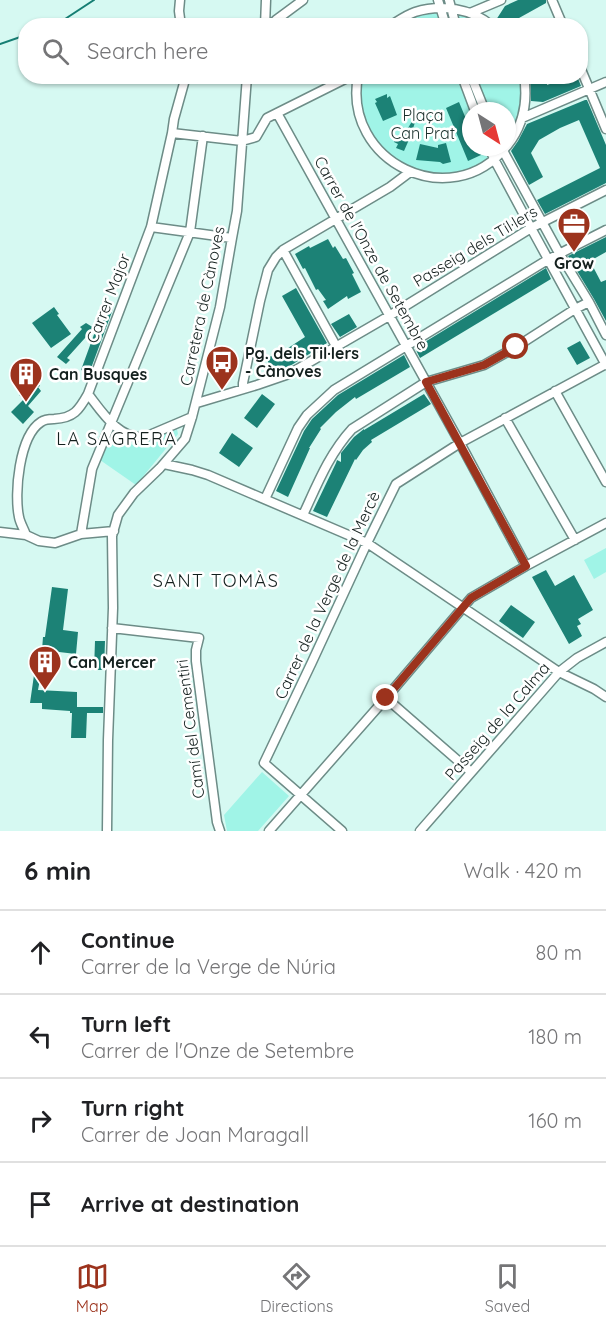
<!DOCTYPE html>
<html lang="en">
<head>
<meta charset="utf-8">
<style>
	:root { --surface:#fff; --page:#f2f2f2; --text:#202124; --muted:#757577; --line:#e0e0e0; --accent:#9c331d }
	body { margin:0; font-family:Quicksand,sans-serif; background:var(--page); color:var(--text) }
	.compass { position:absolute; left:462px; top:102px; width:54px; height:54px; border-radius:50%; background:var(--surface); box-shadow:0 2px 4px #0004; rotate:144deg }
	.stop { position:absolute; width:18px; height:18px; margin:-14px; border:4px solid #9c331d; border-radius:50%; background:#fff }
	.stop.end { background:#9c331d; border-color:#fff; box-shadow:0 2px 6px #0008 }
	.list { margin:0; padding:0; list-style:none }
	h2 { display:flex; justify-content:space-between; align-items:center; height:78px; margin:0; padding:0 24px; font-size:26px }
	h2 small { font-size:20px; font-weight:400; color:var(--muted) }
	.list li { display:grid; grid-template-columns:39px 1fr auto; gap:18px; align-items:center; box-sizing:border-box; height:84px; padding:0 24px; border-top:2px solid var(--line) }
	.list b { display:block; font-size:22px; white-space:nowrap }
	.list p { margin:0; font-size:20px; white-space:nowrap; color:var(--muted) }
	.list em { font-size:20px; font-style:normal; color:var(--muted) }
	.icon { flex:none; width:33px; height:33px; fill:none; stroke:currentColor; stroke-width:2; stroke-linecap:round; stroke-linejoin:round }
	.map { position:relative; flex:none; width:606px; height:831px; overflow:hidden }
	.search { position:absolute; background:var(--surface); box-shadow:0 2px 4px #0004; left:18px; right:18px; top:18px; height:66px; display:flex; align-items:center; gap:15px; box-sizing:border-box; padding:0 21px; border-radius:24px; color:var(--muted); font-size:22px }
	.sheet { height:414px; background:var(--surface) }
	nav { display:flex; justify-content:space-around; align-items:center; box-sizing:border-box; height:84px; border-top:2px solid var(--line); background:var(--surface); font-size:16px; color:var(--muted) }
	nav a { display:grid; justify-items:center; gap:3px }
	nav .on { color:var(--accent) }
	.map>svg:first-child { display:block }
</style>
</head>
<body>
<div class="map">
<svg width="606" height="831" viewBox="0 0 606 831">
	<rect width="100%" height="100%" fill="#d6f9f2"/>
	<path fill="#a0f4e7" d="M452 9 492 26H390L412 13Z
		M358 77H523L522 118 507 141V111H471V147H503L474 171 435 178 393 164 363 128Z
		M177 429 178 434 136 485 100 460 113 436 135 446Z
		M606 548V572L594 579 584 560Z
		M262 772 289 796 258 831H227L224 815Z"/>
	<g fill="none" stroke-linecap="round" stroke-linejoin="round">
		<path stroke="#167e73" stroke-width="2" d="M49 26 62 21 94 0
			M0 44 26 35"/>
	</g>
	<path fill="#1c8276" d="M518 0H546V3L519 18 524 26H501L496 20 505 6Z
		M530 76H547V85L564 79 563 76H577L581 86 543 102 531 101Z
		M387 94V98L390 96 397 115 383 121 375 103 377 102 375 99Z
		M585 100H587L606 145V183L545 214 537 200 600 168 579 120 560 128 539 140 531 153 543 177 529 185 511 151 518 141 527 124Z
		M459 102 471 131V147H478L481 155 468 161 446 108Z
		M414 118 416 119 411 135 404 151 396 148 398 144 394 142 398 136 402 138Z
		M446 143 451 162 443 164 440 162 416 160 420 144 438 148V145Z
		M606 237V252L590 261 601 282 606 280V321L594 299 568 256Z
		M328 239 333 248 335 246 343 259 346 258 354 273 352 274 361 292 348 299 347 296 328 309 323 301 326 300 318 289 316 290 305 268 303 269 295 254 309 246 310 248Z
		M546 268 551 279 420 358 415 348Z
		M296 288 327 343 285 369 271 373 267 358 285 350 305 337 282 296Z
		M108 305 113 309 90 371 87 372 81 370 96 329 99 331Z
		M54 307 59 314 57 315 71 334 51 348 32 323Z
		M349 314 357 327 340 337 331 324Z
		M86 323 94 328 67 358 70 360 66 364 57 357 82 329 80 327Z
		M580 341 590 358 577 365 567 348Z
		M404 355 410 367 356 399 355 397 336 412 320 428 321 429 309 448H310L288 497 276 491 304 431 312 419 338 395Z
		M34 378 40 386 38 387 41 391 28 406 34 412 23 424 11 412 24 399 19 395Z
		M262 394 275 404 257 428 244 418Z
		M424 394 431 404 371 440 372 442 363 450 356 460 355 459 327 517 313 511 336 463 337 460 341 462V453L354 437 364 429V430Z
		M232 433 253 448 239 467 219 453Z
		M546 570 555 586 574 575 593 610 578 619 581 624 577 626 582 636 569 644 532 577Z
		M52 587 68 589 63 630 78 632 76 654 42 650 43 637H45Z
		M511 605 535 622 523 638 499 621Z
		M95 641H105L104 670H94Z
		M35 668H42L38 690 77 692V707H103V713H87L86 738H71L72 713H70V711L42 709V703H30Z"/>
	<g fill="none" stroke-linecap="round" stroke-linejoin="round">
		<g stroke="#6d8c87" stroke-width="11">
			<path id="minor" d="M180 0 179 11 181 26
				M438 0 446 26
				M449 0 456 26
				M552 0 563 26
				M470 13 501 0
				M265 26 266 0
				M270 26 276 20 303 0
				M390 26C398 21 406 15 415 12 441 4 471 8 492 26
				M580 67 606 129
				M358 76C342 162 451 215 506 147
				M462 76 475 111
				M471 76 485 111
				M277 113 460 443 526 566
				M522 118 606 82
				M172 133 242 141 256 137 267 118 351 76
				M507 146C523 126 528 101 524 76
				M489 147 494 159 531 228 606 365
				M501 147 559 253 589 302 606 335
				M151 227 232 238
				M283 250 336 346
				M243 388V383L260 301 268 270 276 257 283 250 390 187 410 172
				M555 391 606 482
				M88 394C102 412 119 440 145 437L192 417
				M197 403 257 385 289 374 389 316 531 228 606 190
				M505 418 575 540
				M164 464 192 470 208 475 367 543 559 672 594 689 606 697
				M265 499 298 428 307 415 334 390 549 259 606 230
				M303 515C317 485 329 454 352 429L426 382 484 365 516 347 575 309 589 302
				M0 532 26 535 39 541 55 543 81 534 114 531
				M81 534 92 469 190 232 203 136
				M26 535C24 529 20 523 19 517 14 494 19 436 41 422 45 419 49 419 54 419 74 418 79 410 88 394L151 227 172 133 174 119 186 76
				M112 628 199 638 196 650V661L217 822 220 831
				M386 698 471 772
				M107 831 108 740 113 608 112 536 118 515 134 493 160 468 185 439 192 417 220 307 232 238 237 211 247 76
				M269 831 386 698 471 598 526 566 606 523
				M342 831 264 763 312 662 367 543 396 484 460 443 606 364
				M420 831 559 672 577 658 606 642"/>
		</g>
		<use href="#minor" stroke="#fff" stroke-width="8"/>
	</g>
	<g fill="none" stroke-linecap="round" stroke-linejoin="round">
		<path stroke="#9c331d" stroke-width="8" d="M386 698 471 598 526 566 426 382 484 365 516 347"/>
	</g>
	<defs>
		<g id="office-pin" transform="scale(1.725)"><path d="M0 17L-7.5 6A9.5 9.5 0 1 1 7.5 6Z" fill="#9c331d" stroke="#fff"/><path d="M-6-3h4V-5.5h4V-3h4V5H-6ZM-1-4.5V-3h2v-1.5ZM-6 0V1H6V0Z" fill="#fff"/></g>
		<g id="bus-pin" transform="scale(1.725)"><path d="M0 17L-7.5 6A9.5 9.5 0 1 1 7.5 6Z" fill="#9c331d" stroke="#fff"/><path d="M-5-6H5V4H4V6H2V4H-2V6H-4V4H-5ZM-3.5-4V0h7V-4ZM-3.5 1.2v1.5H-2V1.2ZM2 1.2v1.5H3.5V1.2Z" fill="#fff"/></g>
		<g id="building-pin" transform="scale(1.725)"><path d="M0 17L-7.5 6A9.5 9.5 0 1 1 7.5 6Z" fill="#9c331d" stroke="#fff"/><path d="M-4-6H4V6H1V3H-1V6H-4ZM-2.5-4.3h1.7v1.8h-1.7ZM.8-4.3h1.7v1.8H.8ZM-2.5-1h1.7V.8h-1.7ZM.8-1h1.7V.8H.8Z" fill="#fff"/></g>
	</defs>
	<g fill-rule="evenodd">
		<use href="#office-pin" x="574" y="224"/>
		<use href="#bus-pin" x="222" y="362"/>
		<use href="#building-pin" x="26" y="374"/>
		<use href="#building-pin" x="45" y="662"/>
	</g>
	<g text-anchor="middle" stroke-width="5" stroke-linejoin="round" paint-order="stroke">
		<g font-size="16" fill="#1a302c" stroke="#fff">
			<text x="423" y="121">Plaça<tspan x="423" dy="18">Can Prat</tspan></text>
		</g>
		<g font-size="16" fill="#14201e" stroke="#fff">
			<text transform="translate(475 246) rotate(-31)" y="6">Passeig dels Til·lers</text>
			<text transform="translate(372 253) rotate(61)" y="6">Carrer de l'Onze de Setembre</text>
			<text transform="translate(108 298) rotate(-69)" y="6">Carrer Major</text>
			<text transform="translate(202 306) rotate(-78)" y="6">Carretera de Cànoves</text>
			<text transform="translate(327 595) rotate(-65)" y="6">Carrer de la Verge de la Mercè</text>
			<text transform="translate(497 721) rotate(-49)" y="6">Passeig de la Calma</text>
			<text transform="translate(190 729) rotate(-97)" y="6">Camí del Cementiri</text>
		</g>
		<g font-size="16" font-weight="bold" fill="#14201e" stroke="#fff" text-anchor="start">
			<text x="574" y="269" text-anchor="middle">Grow</text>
			<text x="245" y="359">Pg. dels Til·lers<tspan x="245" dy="18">- Cànoves</tspan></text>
			<text x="49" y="380">Can Busques</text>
			<text x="68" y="668">Can Mercer</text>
		</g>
		<g font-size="18" letter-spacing="1.5" fill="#14201e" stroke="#fff">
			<text x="117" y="445">LA SAGRERA</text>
			<text x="216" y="587">SANT TOMÀS</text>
		</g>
	</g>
</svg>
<svg class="compass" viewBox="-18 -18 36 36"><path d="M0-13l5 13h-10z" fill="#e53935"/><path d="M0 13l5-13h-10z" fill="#757577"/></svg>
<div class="stop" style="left:516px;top:347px"></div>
<div class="stop end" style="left:386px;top:698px"></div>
<div class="search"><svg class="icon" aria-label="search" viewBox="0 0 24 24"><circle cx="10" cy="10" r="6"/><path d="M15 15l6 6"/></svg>Search here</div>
</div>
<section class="sheet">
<h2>6 min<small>Walk · 420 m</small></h2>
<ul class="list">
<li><svg class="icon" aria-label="ahead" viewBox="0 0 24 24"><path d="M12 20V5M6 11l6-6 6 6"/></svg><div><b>Continue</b><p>Carrer de la Verge de Núria</p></div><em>80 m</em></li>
<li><svg class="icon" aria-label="left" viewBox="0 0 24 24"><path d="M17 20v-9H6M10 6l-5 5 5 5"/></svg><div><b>Turn left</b><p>Carrer de l'Onze de Setembre</p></div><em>180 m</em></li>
<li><svg class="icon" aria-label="right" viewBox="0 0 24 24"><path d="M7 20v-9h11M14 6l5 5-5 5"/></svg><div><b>Turn right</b><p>Carrer de Joan Maragall</p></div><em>160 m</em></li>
<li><svg class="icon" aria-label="arrive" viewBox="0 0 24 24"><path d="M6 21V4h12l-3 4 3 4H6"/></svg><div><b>Arrive at destination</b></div></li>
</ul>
</section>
<nav>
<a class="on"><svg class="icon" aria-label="map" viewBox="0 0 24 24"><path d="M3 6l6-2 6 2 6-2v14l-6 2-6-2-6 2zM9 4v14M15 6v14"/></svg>Map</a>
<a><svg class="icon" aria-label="directions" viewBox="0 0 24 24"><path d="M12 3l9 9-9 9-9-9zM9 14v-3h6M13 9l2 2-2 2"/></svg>Directions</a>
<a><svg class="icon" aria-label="saved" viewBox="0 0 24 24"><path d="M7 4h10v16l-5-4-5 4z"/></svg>Saved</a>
</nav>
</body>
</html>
